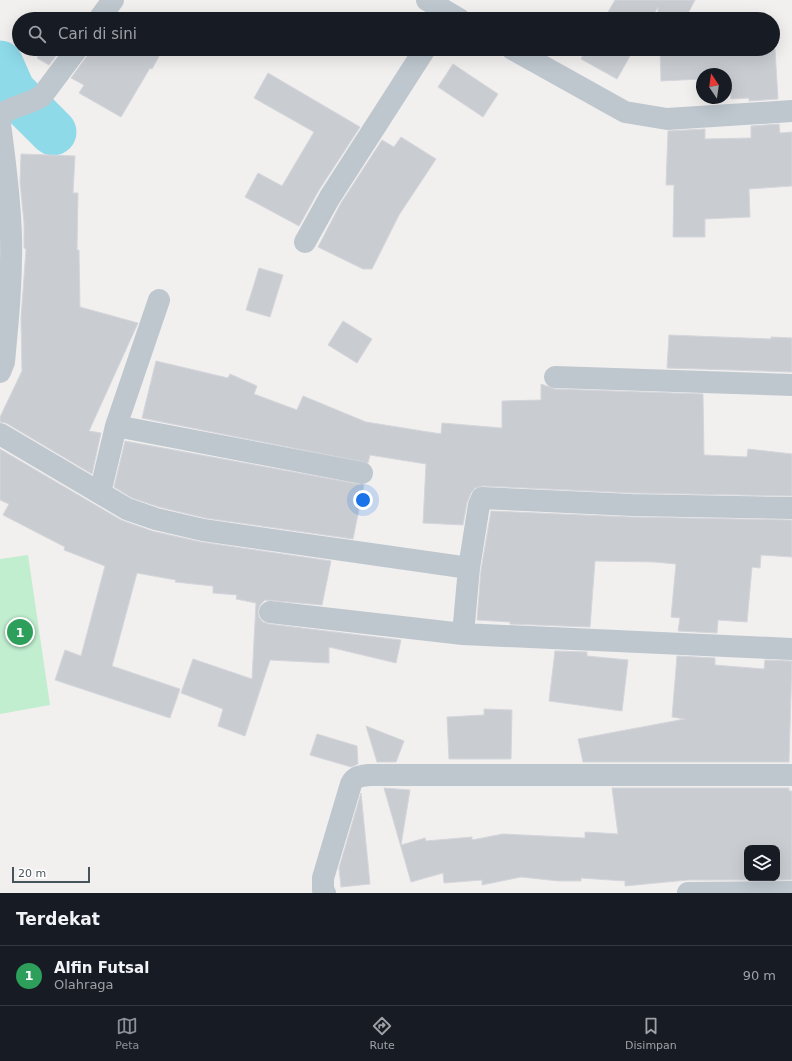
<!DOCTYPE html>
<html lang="id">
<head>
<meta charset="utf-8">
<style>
	:root { --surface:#171b24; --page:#20242c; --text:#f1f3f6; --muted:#9ea1a6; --line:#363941; --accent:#8c9099 }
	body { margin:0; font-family:"DejaVu Sans",sans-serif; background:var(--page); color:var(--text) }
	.controls { position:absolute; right:12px; bottom:12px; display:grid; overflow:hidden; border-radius:8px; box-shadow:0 4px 16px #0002 }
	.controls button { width:36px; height:36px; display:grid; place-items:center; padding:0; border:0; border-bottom:1px solid var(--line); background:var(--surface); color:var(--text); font:20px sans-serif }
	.compass { position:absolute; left:696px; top:68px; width:36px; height:36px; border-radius:50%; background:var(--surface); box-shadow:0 4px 16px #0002; rotate:347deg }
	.scale { position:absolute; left:12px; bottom:10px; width:78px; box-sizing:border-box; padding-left:4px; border:2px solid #48545c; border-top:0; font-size:11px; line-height:14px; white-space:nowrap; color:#48545c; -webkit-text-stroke:3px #fff; paint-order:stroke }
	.you { position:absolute; left:363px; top:500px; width:14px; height:14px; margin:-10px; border:3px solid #fff; border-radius:50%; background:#1a73e8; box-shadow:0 0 0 6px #1a73e833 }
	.badge { display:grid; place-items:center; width:26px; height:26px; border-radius:50%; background:var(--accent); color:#fff; font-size:13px; font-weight:700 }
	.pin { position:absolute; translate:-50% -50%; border:2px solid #fff; box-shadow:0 1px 4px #0006 }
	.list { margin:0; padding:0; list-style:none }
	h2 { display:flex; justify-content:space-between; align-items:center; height:52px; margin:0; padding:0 16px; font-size:17px }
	h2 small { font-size:13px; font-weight:400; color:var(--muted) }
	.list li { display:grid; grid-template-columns:26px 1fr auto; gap:12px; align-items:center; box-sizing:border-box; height:60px; padding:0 16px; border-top:1px solid var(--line) }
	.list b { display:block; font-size:15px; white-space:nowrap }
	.list p { margin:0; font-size:13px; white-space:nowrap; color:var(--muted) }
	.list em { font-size:13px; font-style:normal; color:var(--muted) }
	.icon { flex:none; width:22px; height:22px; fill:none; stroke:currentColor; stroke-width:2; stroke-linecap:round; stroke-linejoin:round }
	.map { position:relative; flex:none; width:792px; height:893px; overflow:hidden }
	.search { position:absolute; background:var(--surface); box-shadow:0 4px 16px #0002; left:12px; right:12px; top:12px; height:44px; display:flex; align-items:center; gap:10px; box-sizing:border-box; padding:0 14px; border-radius:22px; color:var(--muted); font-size:15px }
	.sheet { height:112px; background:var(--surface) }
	nav { display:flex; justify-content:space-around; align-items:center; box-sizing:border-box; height:56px; border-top:1px solid var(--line); background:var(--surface); font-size:11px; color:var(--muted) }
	nav a { display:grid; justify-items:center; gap:2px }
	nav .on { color:var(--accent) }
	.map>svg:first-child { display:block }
</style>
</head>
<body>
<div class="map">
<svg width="792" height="893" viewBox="0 0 792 893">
	<rect width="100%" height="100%" fill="#f2efef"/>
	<path fill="#c0eecf" d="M28 555 50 705 0 714V559Z"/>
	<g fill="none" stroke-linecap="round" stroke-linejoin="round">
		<path stroke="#8edae9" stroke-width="47" d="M0 64 12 91 53 132"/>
	</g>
	<path fill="#c9cdd2" stroke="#d4d6db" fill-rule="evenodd" d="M615 0H695L685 19H658V7L651 19H604Z
		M42 49H61L49 65 37 58Z
		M89 49H163L152 69 150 68 121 117 79 93 84 85 71 78 87 56Z
		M586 49H634L617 79 581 59Z
		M660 49H775L778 99 749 101V98L731 99 730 78H726V74H702V79L661 81Z
		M453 64 498 94 483 117 438 87Z
		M268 73 360 127 319 190 299 226 245 197 258 173 282 186 314 132 254 98Z
		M779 124 780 133 792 132V186L749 189 750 217 705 219V237H673L674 185H666L668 131 705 129V139L751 138V126Z
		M401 137 436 159 399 215 372 269H363L318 247 341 203 382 140 394 147Z
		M21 154 75 156 73 193H78L77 250H79L80 307 138 323 89 431 101 433 92 474 6 423 0 422V417L22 371 21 318 26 249 24 248V223L20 182Z
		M259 268 283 275 270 317 246 310Z
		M343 321 372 339 357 363 328 345Z
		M669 335 771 339V337L792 338V372L667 368Z
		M156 361 228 378 230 374 257 386 254 394 297 410 303 396 366 422 441 434 442 423 502 428V401L541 400V384L555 389 703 394 704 455 747 457 748 449 792 454V496L632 493 483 486 475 488 471 493 467 503 463 525 423 523 426 464 370 455 368 463 142 418Z
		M125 441 364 485 353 539 205 518 159 507 132 498 114 487Z
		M0 449 121 520 152 531 201 542 331 561 322 605 265 600 260 605 258 611 259 617 263 622 269 624 401 640 396 663 329 647V663L270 660 245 736 218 726 223 709 181 693 193 659 252 679 256 603 236 599 237 595 213 593V586L175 582 176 580 137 573 112 666 180 689 170 718 55 680 65 650 81 656 105 566 64 550 65 547 3 515 9 504 0 500Z
		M491 511 631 517 792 520V557L761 555 760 568 752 567 747 622 718 620 717 633 678 631 680 618 671 617 676 564 654 562 595 561 590 627 510 624V622L477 620 481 570Z
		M555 651 587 652V656L628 660 622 711 549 701Z
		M677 656 715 658V665L764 669 765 660 792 661 789 762H583L578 739 685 719 672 717Z
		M484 709 512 710 511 759H449L447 717 484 715Z
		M366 726 404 741 396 762H377Z
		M317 734 357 746 358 764 351 767 310 755Z
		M384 788 410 790 401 845 425 838 426 841 472 837V840L503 834 585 838V832L618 834 612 788H789V791H792V880H688L625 886V881L581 878V881H559L521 877 482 885V880L444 883 443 873 411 882ZM747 848H777V878H747Z
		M361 793 370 884 341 887 339 868Z"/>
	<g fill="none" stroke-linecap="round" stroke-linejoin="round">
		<path stroke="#bec7ce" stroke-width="22" d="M427 0 459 19
			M99 19 113 0
			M512 49 625 112 667 119 792 111
			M0 117C6 107 31 104 42 96L77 49
			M0 124C5 161 10 199 11 236 12 279 8 320 4 362L0 372
			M305 242 330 197 425 49
			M555 377 792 385
			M116 426 362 473
			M0 434 127 509 156 519 203 530 469 568
			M100 493 116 426 159 300
			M270 612 463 634 792 649
			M463 634 469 568 479 505 482 498 632 505 792 508
			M325 893 323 890V878L351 784C355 776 361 776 369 775H792
			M688 893 792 892"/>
	</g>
</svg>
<div class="controls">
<button><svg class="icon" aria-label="layers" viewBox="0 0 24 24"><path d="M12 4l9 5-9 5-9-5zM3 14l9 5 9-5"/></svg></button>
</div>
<svg class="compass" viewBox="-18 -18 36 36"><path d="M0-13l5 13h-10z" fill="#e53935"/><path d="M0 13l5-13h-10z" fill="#9ea1a6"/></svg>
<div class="scale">20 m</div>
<div class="you"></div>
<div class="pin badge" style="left:20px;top:632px;background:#2e9e5b">1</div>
<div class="search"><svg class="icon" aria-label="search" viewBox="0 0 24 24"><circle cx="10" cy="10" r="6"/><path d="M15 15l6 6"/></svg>Cari di sini</div>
</div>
<section class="sheet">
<h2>Terdekat<small></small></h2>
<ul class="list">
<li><span class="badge" style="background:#2e9e5b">1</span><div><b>Alfin Futsal</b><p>Olahraga</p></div><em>90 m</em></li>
</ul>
</section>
<nav>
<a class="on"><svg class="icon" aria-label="map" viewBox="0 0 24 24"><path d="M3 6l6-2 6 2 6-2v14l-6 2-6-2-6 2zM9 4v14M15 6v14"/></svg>Peta</a>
<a><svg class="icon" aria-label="directions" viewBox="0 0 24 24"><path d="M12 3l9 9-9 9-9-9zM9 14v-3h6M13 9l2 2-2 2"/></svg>Rute</a>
<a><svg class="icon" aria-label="saved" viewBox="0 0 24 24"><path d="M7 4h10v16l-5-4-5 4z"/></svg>Disimpan</a>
</nav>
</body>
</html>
